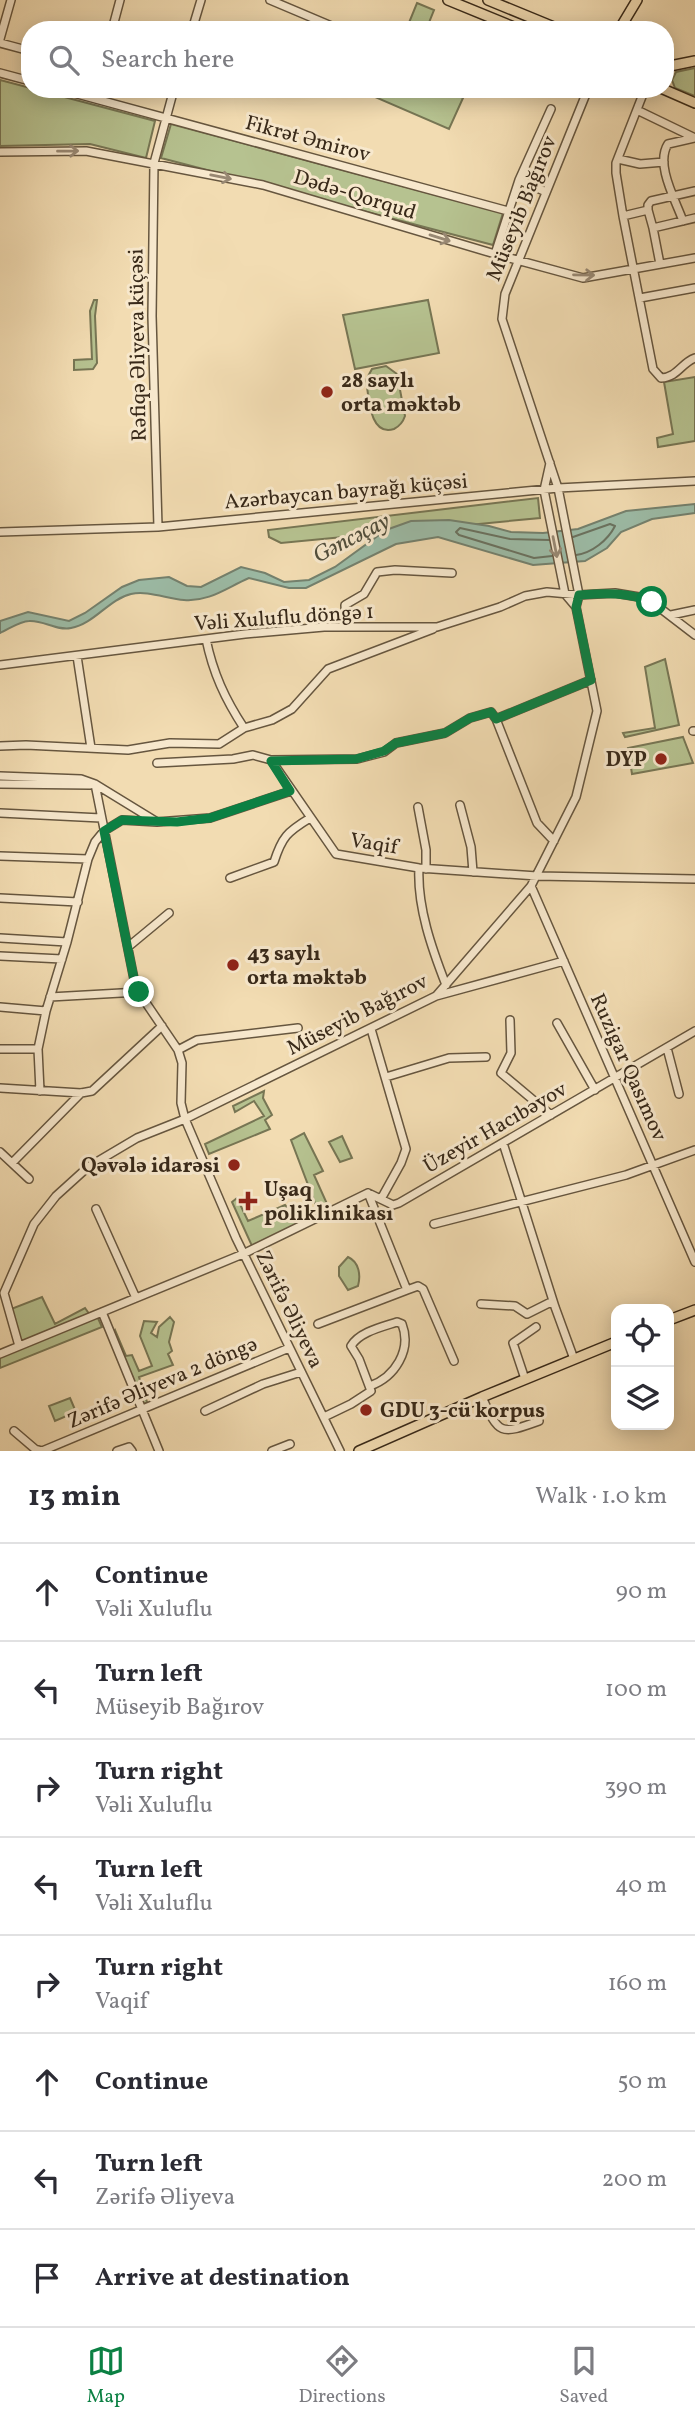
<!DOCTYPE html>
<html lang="en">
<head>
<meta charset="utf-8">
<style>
	:root { --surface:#fff; --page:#f7f7f7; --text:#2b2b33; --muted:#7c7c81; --line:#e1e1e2; --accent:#0b8043 }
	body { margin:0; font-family:Vollkorn,serif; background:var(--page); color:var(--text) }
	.controls { position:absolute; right:21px; bottom:21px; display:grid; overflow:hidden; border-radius:14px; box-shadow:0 4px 18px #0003 }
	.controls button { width:63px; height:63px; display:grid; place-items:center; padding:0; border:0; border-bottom:2px solid var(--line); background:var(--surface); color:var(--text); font:35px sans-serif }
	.stop { position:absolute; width:21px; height:21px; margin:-16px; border:5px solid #0b8043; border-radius:50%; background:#fff }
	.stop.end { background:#0b8043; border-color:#fff; box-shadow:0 2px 7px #0008 }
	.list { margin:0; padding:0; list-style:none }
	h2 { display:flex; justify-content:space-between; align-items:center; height:91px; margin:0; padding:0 28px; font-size:30px }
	h2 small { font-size:23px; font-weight:400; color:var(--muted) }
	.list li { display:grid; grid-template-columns:46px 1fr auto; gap:21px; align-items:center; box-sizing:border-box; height:98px; padding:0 28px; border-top:2px solid var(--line) }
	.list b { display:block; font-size:26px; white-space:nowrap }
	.list p { margin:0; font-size:23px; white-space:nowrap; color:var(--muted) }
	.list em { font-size:23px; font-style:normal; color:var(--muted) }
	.icon { flex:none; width:38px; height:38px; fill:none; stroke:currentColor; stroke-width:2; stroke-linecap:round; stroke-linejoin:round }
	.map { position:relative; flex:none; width:695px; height:1451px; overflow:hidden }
	.search { position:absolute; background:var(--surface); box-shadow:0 4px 18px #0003; left:21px; right:21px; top:21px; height:77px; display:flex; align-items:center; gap:18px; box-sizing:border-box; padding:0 24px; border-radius:28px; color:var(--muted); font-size:26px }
	.sheet { height:875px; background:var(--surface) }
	nav { display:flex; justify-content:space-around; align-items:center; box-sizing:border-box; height:98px; border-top:2px solid var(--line); background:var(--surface); font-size:19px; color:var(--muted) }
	nav a { display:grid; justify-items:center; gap:4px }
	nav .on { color:var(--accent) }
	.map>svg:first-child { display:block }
</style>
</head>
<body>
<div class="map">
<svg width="695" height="1451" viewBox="0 0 695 1451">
	<rect width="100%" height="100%" fill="#f2dcb2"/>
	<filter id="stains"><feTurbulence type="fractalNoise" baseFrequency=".00286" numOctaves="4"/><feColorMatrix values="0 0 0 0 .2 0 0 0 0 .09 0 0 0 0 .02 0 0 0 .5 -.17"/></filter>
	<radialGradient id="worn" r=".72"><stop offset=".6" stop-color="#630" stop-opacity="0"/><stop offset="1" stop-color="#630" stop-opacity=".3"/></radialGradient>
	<path fill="#b6c290" stroke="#777654" stroke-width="2" d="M417 3 434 10 426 30H406Z
		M695 68V96L675 88 672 80 676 72Z
		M0 80 155 121 146 158 90 144 0 146Z
		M363 89H443L463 98 449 129 368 94Z
		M171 124 503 213 493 245 161 158Z
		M94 300H97L95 316 97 363 93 369 74 370V360L92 359 90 311Z
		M428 300 439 353 355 369 343 315Z
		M386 366 397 374 405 416C403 422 400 426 394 429 369 437 369 396 366 380L372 369Z
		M695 377V441L658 447 657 438 673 434 664 382Z
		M538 498 540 518 281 543 269 537 268 530Z
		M665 659 679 725 625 737 623 733 655 728 645 667Z
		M683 737 693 763 632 774 628 748Z
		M264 1091 263 1098 272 1115 265 1120 270 1129 209 1154 205 1144 264 1116 254 1101 235 1112 233 1106Z
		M304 1133 323 1171 314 1175 328 1206 318 1211 291 1140Z
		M342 1136 352 1158 340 1162 329 1142Z
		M237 1198 248 1221 285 1205 287 1207 281 1213 285 1219 294 1216 298 1225 252 1246 232 1202Z
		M348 1257C359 1262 361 1275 358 1286L348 1290 339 1276V1267Z
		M42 1297 55 1324 85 1308 90 1315 21 1343 11 1309Z
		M97 1316 102 1327 0 1368V1356Z
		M170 1317 174 1322 169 1342 172 1351 168 1354 173 1365 139 1377 147 1402 142 1405 113 1333 115 1330 126 1356 132 1355 139 1371 152 1366 140 1336 144 1321 157 1322 151 1333 157 1337 159 1327Z
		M70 1398 76 1412 55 1421 49 1406Z"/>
	<path fill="#9cbca7" stroke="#74816e" stroke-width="2" d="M695 504V513L652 519 621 532 607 548 585 561 533 565 438 537 396 544 306 588H289L249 578C226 588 209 602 184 600 168 599 147 590 131 594 109 599 94 624 71 628 56 631 44 620 29 621 20 621 9 629 0 633V621L28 612 69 621 85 613 122 587 139 580 169 577 187 586 201 587 241 567 265 573 284 582 309 580 335 567 386 530 411 521 449 520 489 526 511 532 543 533 578 529 626 511Z"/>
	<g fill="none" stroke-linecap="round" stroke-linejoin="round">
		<path stroke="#6a7260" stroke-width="2" d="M573 537 610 524 615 526C608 540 592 553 576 555
			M549 540 510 539 460 528 456 532 459 535 534 558 552 556"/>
		<g stroke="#66563f" stroke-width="10">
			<path id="minor" d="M270 0 341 30
				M112 30 120 0
				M192 30 201 0
				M0 39 11 0
				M0 43 30 51
				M0 73 30 81
				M59 89 508 211
				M460 89 468 93
				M645 89 616 163V173L623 216 653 369 661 378C678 377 681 363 695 358
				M637 110 693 137
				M0 152 86 151 263 185 495 254 583 278 695 258
				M618 159 640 164 664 162
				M519 180 546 192
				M648 210V205L651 201 695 191
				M623 216 648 210 653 228 695 218
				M683 221C675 199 655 164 668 144L695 138
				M653 228 660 264
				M495 254 519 180 551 109
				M640 298 695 288
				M550 463 544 490 565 594 576 607
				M158 527 152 316 154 163 174 89
				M0 532 158 527 558 488 695 481
				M671 615 695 610
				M346 627 345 605 364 594 377 572 395 570 452 573
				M206 639C213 673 225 699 244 728
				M77 656 91 748
				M0 665 245 634 324 627H437L500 607 525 596 547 592 579 595 615 593 639 597 652 602 695 635
				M591 680 496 719 491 712 470 718 445 733 396 743 384 752 357 759 271 760 336 854 419 868 537 876 695 879
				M496 719 537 823 554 841
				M693 731H695
				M0 746 26 745 128 750 170 743 219 744 244 728 272 720 292 709 328 669 433 629
				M157 763 233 759 253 755 271 760
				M0 776 81 779 95 784 157 822 210 818 291 791
				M0 784 90 785
				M95 784 134 979 144 1000 178 1050 182 1063 181 1103 185 1119 236 1238 340 1451
				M460 805 471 847 473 872
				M418 807 426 850V869
				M0 813 101 818
				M0 856 88 859
				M419 868C417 907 432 949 446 985
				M230 878 274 862C282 837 287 832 310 818
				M531 886 695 1262
				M0 898 78 902
				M0 938 67 942
				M128 947 169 913
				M0 956 62 959
				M436 996 564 961
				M50 997 139 992
				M0 1007 46 1011
				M510 1020 511 1053 501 1073 551 1115
				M557 1023 595 1090
				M371 1029 406 1149 401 1163 381 1199
				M667 1048 679 1094
				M0 1049H38
				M178 1050 197 1040 298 1028
				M386 1077 449 1058 486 1057
				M0 1088 81 1093 92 1091 162 1026
				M40 1091 38 1049 46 1011 67 942 88 859 95 842 104 831 122 820 157 822
				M503 1143 555 1307 574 1359
				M0 1152 29 1179
				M12 1163 81 1093
				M96 1209 136 1298
				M434 1224 626 1175 695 1150
				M407 1290 418 1286 423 1289 454 1361
				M481 1304 515 1306 527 1314 553 1301
				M102 1312 159 1451
				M318 1324 407 1290 368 1193
				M19 1346 4 1293 34 1224 56 1196 88 1167 137 1138 185 1119 436 996 531 886 576 797 597 711 576 607 579 595 558 488 502 319 505 294 588 89
				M0 1354 243 1254 368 1193 393 1205 399 1203 695 1031
				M525 1379 513 1343 536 1327
				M482 1397C499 1435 500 1435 539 1421
				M205 1411 263 1384 301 1372
				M324 1417 351 1404 371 1391 359 1359 351 1346C359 1332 382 1327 397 1322L402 1324C412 1350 395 1377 370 1386
				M14 1431 35 1449 42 1451 289 1348
				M117 1451 129 1447 132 1451
				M272 1451 290 1444"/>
		</g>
		<g stroke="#382919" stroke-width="12">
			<path id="major" d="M448 0 521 30
				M488 0 561 30
				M619 30 637 0
				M665 67 695 61
				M663 89 695 103
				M669 1320 695 1310
				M359 1451 482 1397 616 1342"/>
		</g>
		<use href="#minor" stroke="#f7e8cd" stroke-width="7"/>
		<use href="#major" stroke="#f2dcb2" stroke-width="9"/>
	</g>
	<defs><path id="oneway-shaft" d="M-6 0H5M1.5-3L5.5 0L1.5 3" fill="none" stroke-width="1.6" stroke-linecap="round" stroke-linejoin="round" transform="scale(1.75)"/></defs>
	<g stroke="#988873">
		<use href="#oneway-shaft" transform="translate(68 151) rotate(-1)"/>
		<use href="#oneway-shaft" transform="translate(221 177) rotate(11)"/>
		<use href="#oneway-shaft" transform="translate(440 238) rotate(17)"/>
		<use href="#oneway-shaft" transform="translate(584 275) rotate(1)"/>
		<use href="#oneway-shaft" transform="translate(555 547) rotate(79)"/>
	</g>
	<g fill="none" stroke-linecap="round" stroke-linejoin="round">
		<path stroke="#0b8043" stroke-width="9" d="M139 992 134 979 104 831 122 820 177 822 210 818 290 791 271 761 356 759 384 751 396 743 445 733 470 718 491 712 496 719 591 680 576 607 579 595C605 593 628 592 652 602"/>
	</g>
	<g fill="#8f2418" stroke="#f7e8cd" stroke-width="2.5">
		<circle cx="327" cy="392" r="7"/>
		<circle cx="661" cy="759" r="7"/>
		<circle cx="233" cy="965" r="7"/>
		<circle cx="234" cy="1165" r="7"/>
		<path d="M244.5 1190.5h7v7h7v7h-7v7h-7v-7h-7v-7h7z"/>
		<circle cx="366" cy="1410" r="7"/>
	</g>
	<g text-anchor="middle" stroke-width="6" stroke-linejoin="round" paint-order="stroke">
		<g font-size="21" fill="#382919" stroke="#f7e8cd">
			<text transform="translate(308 138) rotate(15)" y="7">Fikrət Əmirov</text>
			<text transform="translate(355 194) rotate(17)" y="7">Dədə-Qorqud</text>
			<text transform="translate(521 208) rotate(-68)" y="7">Müseyib Bağırov</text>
			<text transform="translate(137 345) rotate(-91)" y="7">Rəfiqə Əliyeva küçəsi</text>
			<text transform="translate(346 491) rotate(-5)" y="7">Azərbaycan bayrağı küçəsi</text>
			<text transform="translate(284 617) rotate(-4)" y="7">Vəli Xuluflu döngə 1</text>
			<text transform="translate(374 843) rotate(9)" y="7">Vaqif</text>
			<text transform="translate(357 1014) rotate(-27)" y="7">Müseyib Bağırov</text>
			<text transform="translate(629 1067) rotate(66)" y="7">Ruzigar Qasımov</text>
			<text transform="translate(495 1127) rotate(-30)" y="7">Üzeyir Hacıbəyov</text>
			<text transform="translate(290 1309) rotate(64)" y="7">Zərifə Əliyeva</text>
			<text transform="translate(162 1382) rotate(-23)" y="7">Zərifə Əliyeva 2 döngə</text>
		</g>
		<g font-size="21" font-weight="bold" fill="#382919" stroke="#f7e8cd" text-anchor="start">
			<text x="341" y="387">28 saylı<tspan x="341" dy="24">orta məktəb</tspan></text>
			<text x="647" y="766" text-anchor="end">DYP</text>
			<text x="247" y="960">43 saylı<tspan x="247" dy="24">orta məktəb</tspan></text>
			<text x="220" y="1172" text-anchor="end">Qəvələ idarəsi</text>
			<text x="264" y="1196">Uşaq<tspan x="264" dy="24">poliklinikası</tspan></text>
			<text x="380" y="1417">GDU 3-cü korpus</text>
		</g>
		<g font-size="23" font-style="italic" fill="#514e3c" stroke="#f7e8cd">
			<text transform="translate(351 537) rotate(-27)" y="8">Gəncəçay</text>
		</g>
	</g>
	<rect width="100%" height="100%" filter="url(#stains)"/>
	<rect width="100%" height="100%" fill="url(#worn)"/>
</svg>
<div class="controls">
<button><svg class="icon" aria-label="locate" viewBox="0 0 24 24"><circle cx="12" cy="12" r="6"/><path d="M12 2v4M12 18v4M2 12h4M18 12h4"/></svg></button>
<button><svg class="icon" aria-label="layers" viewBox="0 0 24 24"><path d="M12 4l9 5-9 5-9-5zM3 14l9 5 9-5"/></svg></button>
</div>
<div class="stop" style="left:652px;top:602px"></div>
<div class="stop end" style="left:139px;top:992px"></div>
<div class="search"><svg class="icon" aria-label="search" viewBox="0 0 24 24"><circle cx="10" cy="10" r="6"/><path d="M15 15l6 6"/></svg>Search here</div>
</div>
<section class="sheet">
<h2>13 min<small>Walk · 1.0 km</small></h2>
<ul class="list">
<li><svg class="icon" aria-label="ahead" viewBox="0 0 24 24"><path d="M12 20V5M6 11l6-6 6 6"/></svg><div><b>Continue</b><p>Vəli Xuluflu</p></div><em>90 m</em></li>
<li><svg class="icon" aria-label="left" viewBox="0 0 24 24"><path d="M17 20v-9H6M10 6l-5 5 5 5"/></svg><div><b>Turn left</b><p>Müseyib Bağırov</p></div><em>100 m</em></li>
<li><svg class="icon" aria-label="right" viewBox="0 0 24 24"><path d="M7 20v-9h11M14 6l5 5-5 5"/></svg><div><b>Turn right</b><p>Vəli Xuluflu</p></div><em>390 m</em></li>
<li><svg class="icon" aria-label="left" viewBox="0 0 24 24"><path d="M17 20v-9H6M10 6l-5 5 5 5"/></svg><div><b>Turn left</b><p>Vəli Xuluflu</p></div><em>40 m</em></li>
<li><svg class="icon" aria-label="right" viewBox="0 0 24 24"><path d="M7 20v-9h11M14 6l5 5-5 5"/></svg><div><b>Turn right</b><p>Vaqif</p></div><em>160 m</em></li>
<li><svg class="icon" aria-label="ahead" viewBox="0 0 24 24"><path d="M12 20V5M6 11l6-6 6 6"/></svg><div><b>Continue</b></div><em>50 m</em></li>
<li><svg class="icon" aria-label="left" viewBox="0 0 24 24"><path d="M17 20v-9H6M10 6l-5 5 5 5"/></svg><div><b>Turn left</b><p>Zərifə Əliyeva</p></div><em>200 m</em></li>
<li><svg class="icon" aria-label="arrive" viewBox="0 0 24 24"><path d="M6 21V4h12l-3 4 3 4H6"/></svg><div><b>Arrive at destination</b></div></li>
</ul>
</section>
<nav>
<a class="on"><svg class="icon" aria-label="map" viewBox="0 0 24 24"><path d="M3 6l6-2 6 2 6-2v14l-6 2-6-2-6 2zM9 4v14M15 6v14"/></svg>Map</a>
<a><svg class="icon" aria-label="directions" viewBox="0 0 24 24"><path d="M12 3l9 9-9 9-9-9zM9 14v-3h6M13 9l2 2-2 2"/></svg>Directions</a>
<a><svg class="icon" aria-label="saved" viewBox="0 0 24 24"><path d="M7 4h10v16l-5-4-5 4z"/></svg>Saved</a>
</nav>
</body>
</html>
